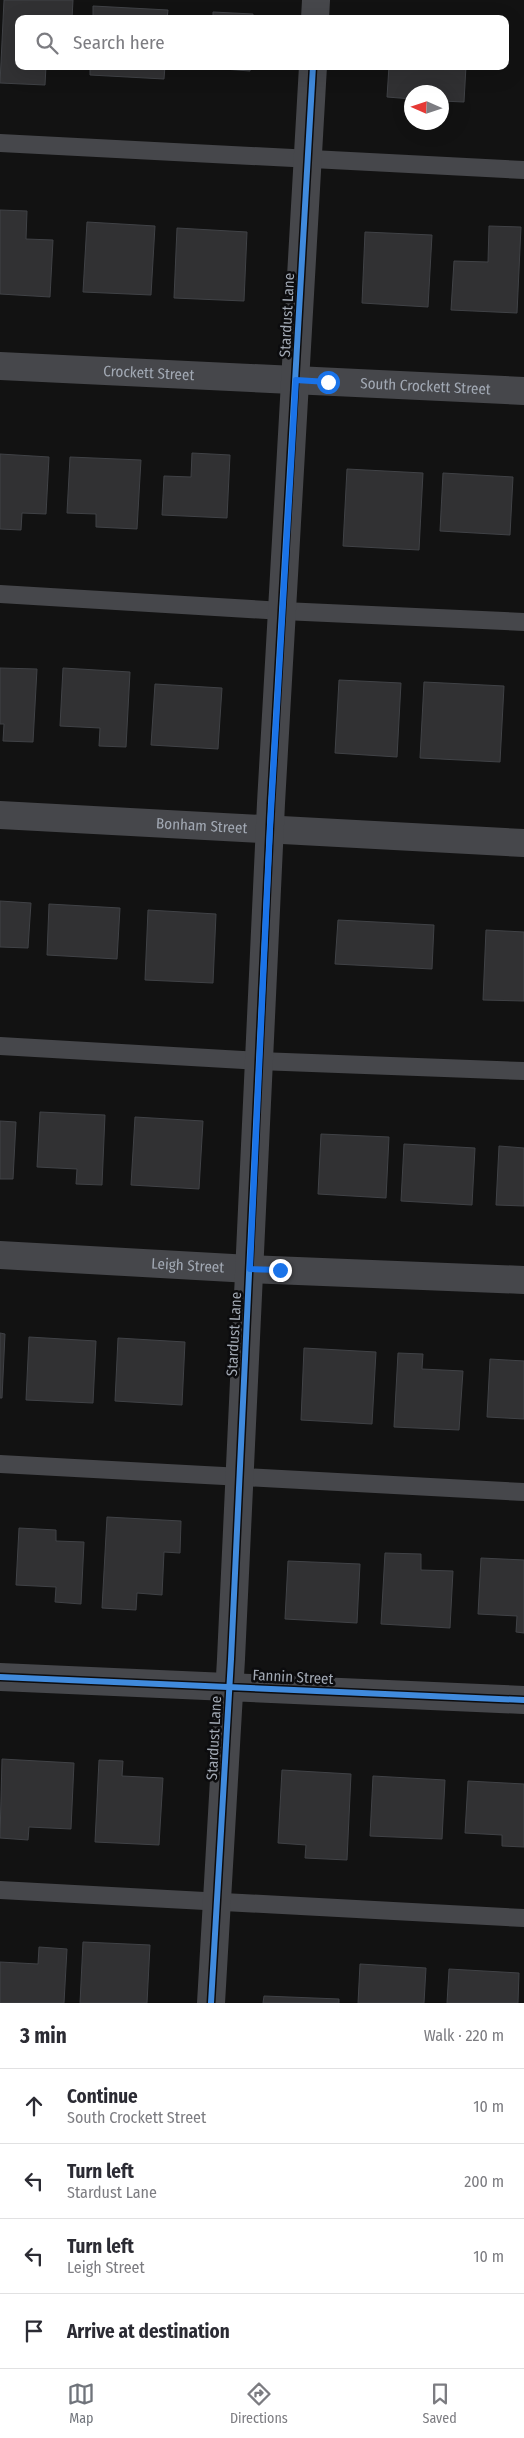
<!DOCTYPE html>
<html lang="en">
<head>
<meta charset="utf-8">
<style>
	:root { --surface:#fff; --page:#f2f2f3; --text:#2b2b33; --muted:#7c7c81; --line:#e1e1e2; --accent:#70747b }
	body { margin:0; font-family:"Fira Sans Condensed",sans-serif; background:var(--page); color:var(--text) }
	.compass { position:absolute; left:404px; top:85px; width:45px; height:45px; border-radius:50%; background:var(--surface); box-shadow:0 5px 20px #0002; rotate:273deg }
	.stop { position:absolute; width:15px; height:15px; margin:-11px; border:4px solid #1a73e8; border-radius:50%; background:#fff }
	.stop.end { background:#1a73e8; border-color:#fff; box-shadow:0 1px 5px #0008 }
	.list { margin:0; padding:0; list-style:none }
	h2 { display:flex; justify-content:space-between; align-items:center; height:65px; margin:0; padding:0 20px; font-size:21px }
	h2 small { font-size:16px; font-weight:400; color:var(--muted) }
	.list li { display:grid; grid-template-columns:32px 1fr auto; gap:15px; align-items:center; box-sizing:border-box; height:75px; padding:0 20px; border-top:1px solid var(--line) }
	.list b { display:block; font-size:19px; white-space:nowrap }
	.list p { margin:0; font-size:16px; white-space:nowrap; color:var(--muted) }
	.list em { font-size:16px; font-style:normal; color:var(--muted) }
	.icon { flex:none; width:28px; height:28px; fill:none; stroke:currentColor; stroke-width:2; stroke-linecap:round; stroke-linejoin:round }
	.map { position:relative; flex:none; width:524px; height:2003px; overflow:hidden }
	.search { position:absolute; background:var(--surface); box-shadow:0 5px 20px #0002; left:15px; right:15px; top:15px; height:55px; display:flex; align-items:center; gap:12px; box-sizing:border-box; padding:0 18px; border-radius:10px; color:var(--muted); font-size:19px }
	.sheet { height:365px; background:var(--surface) }
	nav { display:flex; justify-content:space-around; align-items:center; box-sizing:border-box; height:70px; border-top:1px solid var(--line); background:var(--surface); font-size:14px; color:var(--muted) }
	nav a { display:grid; justify-items:center; gap:2px }
	nav .on { color:var(--accent) }
	.map>svg:first-child { display:block }
</style>
</head>
<body>
<div class="map">
<svg width="524" height="2003" viewBox="0 0 524 2003">
	<rect width="100%" height="100%" fill="#121212"/>
	<path fill="#313133" stroke="#404246" d="M4 0H73L72 19H19V66H46L45 85 0 83Z
		M93 6 168 10 167 19H93Z
		M213 12 253 14V19H213Z
		M90 66H165L164 79 90 75Z
		M184 66H251L250 71Z
		M389 66H466L464 102 442 101V92H412V99L387 97Z
		M0 210 27 211 26 239 53 240 50 297 0 294Z
		M87 222 155 226 151 295 83 292Z
		M489 226 521 227 517 313 451 310 454 261 488 262Z
		M177 228 247 232 244 301 174 298Z
		M365 232 432 235 428 307 362 303Z
		M192 453 230 455 227 518 162 515 164 476 191 477Z
		M0 454 49 457 46 514 22 513 21 530 0 529Z
		M70 457 141 460 137 529 96 527V514L67 513Z
		M347 469 423 473 419 550 343 546Z
		M443 473 513 477 510 535 440 531Z
		M0 668 37 669 33 742 3 741 4 724H0Z
		M63 668 130 672 126 747 99 746 100 728 60 726Z
		M339 680 401 683 397 757 335 753Z
		M424 682 504 686 500 762 420 758Z
		M155 684 222 688 218 749 151 745Z
		M0 901 31 903 28 948 0 947Z
		M49 904 120 908 117 959 47 955Z
		M148 910 216 914 213 983 145 980Z
		M338 920 434 925 432 969 335 964Z
		M486 930 524 932V1001L483 1000Z
		M40 1112 105 1115 102 1185 76 1184 77 1169 37 1167Z
		M135 1117 203 1121 199 1189 131 1185Z
		M0 1121 16 1122 13 1179H0Z
		M321 1134 389 1137 386 1198 318 1194Z
		M404 1144 475 1148 472 1205 401 1201Z
		M499 1146 524 1148V1206L496 1205Z
		M0 1333 5 1334 2 1398H0Z
		M29 1337 96 1341 93 1403 26 1400Z
		M118 1338 185 1342 182 1405 115 1401Z
		M304 1348 376 1352 372 1424 301 1420Z
		M398 1353 423 1354 422 1369 463 1371 459 1430 394 1427Z
		M490 1359 524 1361V1419L487 1417Z
		M107 1517 181 1521 180 1553 164 1552 162 1595 137 1593 136 1610 102 1608Z
		M19 1528 56 1530V1541L84 1542 81 1604 55 1602 56 1587 16 1585Z
		M385 1553 421 1554V1570L453 1571 450 1628 381 1624Z
		M481 1558 524 1560V1633L516 1632 517 1616 478 1614Z
		M288 1561 360 1564 357 1623 285 1619Z
		M2 1759 74 1763 71 1829 29 1827 28 1840 0 1838Z
		M99 1760 123 1761 122 1776 163 1778 159 1845 95 1842Z
		M282 1770 351 1774 347 1860 305 1858 306 1845 278 1843Z
		M373 1776 445 1780 442 1839 370 1836Z
		M468 1781 524 1784V1847L502 1846V1835L465 1833Z
		M83 1942 150 1945 147 2003H80Z
		M39 1947 67 1949 64 2003H0V1962L38 1964Z
		M360 1964 426 1968 424 2003H358Z
		M449 1969 519 1973 518 2003H447Z
		M264 1996 339 1999V2003H263Z"/>
	<g fill="none" stroke-linecap="round" stroke-linejoin="round">
		<path stroke="#46474b" stroke-width="18" d="M0 143 524 170
			M0 594 283 611 524 622
			M0 1046 259 1061 524 1071
			M0 1464 524 1492
			M0 1890 524 1918"/>
		<g stroke="#46474b" stroke-width="28">
			<path id="s1" d="M0 366 524 391"/>
			<path id="s2" d="M0 815 524 843"/>
			<path id="s3" d="M0 1255 250 1269 524 1280"/>
		</g>
		<path stroke="#46474b" stroke-width="28" d="M315 19 316 0
			M0 1677 524 1700
			M211 2003 231 1659 271 803 313 66"/>
		<g stroke="#0c0c0e" stroke-width="9">
			<path id="cycleway" d="M0 1677 524 1700
				M211 2003 231 1659 271 803 313 66"/>
		</g>
		<use href="#cycleway" stroke="#408adc" stroke-width="6"/>
	</g>
	<g fill="none" stroke-linecap="round" stroke-linejoin="round">
		<path stroke="#1a73e8" stroke-width="6" d="M280 1270 250 1269 270 829 296 380 328 382"/>
	</g>
	<g text-anchor="middle" stroke-width="5" stroke-linejoin="round" paint-order="stroke">
		<g font-size="15" fill="#a2a9b4" stroke="#0c0c0e">
			<text transform="translate(287 315) rotate(-87)" y="5">Stardust Lane</text>
			<text dy="5" stroke="none"><textPath href="#s1" startOffset="149">Crockett Street</textPath></text>
			<text dy="5" stroke="none"><textPath href="#s1" startOffset="426">South Crockett Street</textPath></text>
			<text dy="5" stroke="none"><textPath href="#s2" startOffset="202">Bonham Street</textPath></text>
			<text dy="5" stroke="none"><textPath href="#s3" startOffset="188">Leigh Street</textPath></text>
			<text transform="translate(234 1334) rotate(-87)" y="5">Stardust Lane</text>
			<text transform="translate(293 1677) rotate(3)" y="5">Fannin Street</text>
			<text transform="translate(214 1738) rotate(-87)" y="5">Stardust Lane</text>
		</g>
	</g>
</svg>
<svg class="compass" viewBox="-18 -18 36 36"><path d="M0-13l5 13h-10z" fill="#e53935"/><path d="M0 13l5-13h-10z" fill="#7c7c81"/></svg>
<div class="stop" style="left:328px;top:382px"></div>
<div class="stop end" style="left:280px;top:1270px"></div>
<div class="search"><svg class="icon" aria-label="search" viewBox="0 0 24 24"><circle cx="10" cy="10" r="6"/><path d="M15 15l6 6"/></svg>Search here</div>
</div>
<section class="sheet">
<h2>3 min<small>Walk · 220 m</small></h2>
<ul class="list">
<li><svg class="icon" aria-label="ahead" viewBox="0 0 24 24"><path d="M12 20V5M6 11l6-6 6 6"/></svg><div><b>Continue</b><p>South Crockett Street</p></div><em>10 m</em></li>
<li><svg class="icon" aria-label="left" viewBox="0 0 24 24"><path d="M17 20v-9H6M10 6l-5 5 5 5"/></svg><div><b>Turn left</b><p>Stardust Lane</p></div><em>200 m</em></li>
<li><svg class="icon" aria-label="left" viewBox="0 0 24 24"><path d="M17 20v-9H6M10 6l-5 5 5 5"/></svg><div><b>Turn left</b><p>Leigh Street</p></div><em>10 m</em></li>
<li><svg class="icon" aria-label="arrive" viewBox="0 0 24 24"><path d="M6 21V4h12l-3 4 3 4H6"/></svg><div><b>Arrive at destination</b></div></li>
</ul>
</section>
<nav>
<a class="on"><svg class="icon" aria-label="map" viewBox="0 0 24 24"><path d="M3 6l6-2 6 2 6-2v14l-6 2-6-2-6 2zM9 4v14M15 6v14"/></svg>Map</a>
<a><svg class="icon" aria-label="directions" viewBox="0 0 24 24"><path d="M12 3l9 9-9 9-9-9zM9 14v-3h6M13 9l2 2-2 2"/></svg>Directions</a>
<a><svg class="icon" aria-label="saved" viewBox="0 0 24 24"><path d="M7 4h10v16l-5-4-5 4z"/></svg>Saved</a>
</nav>
</body>
</html>
